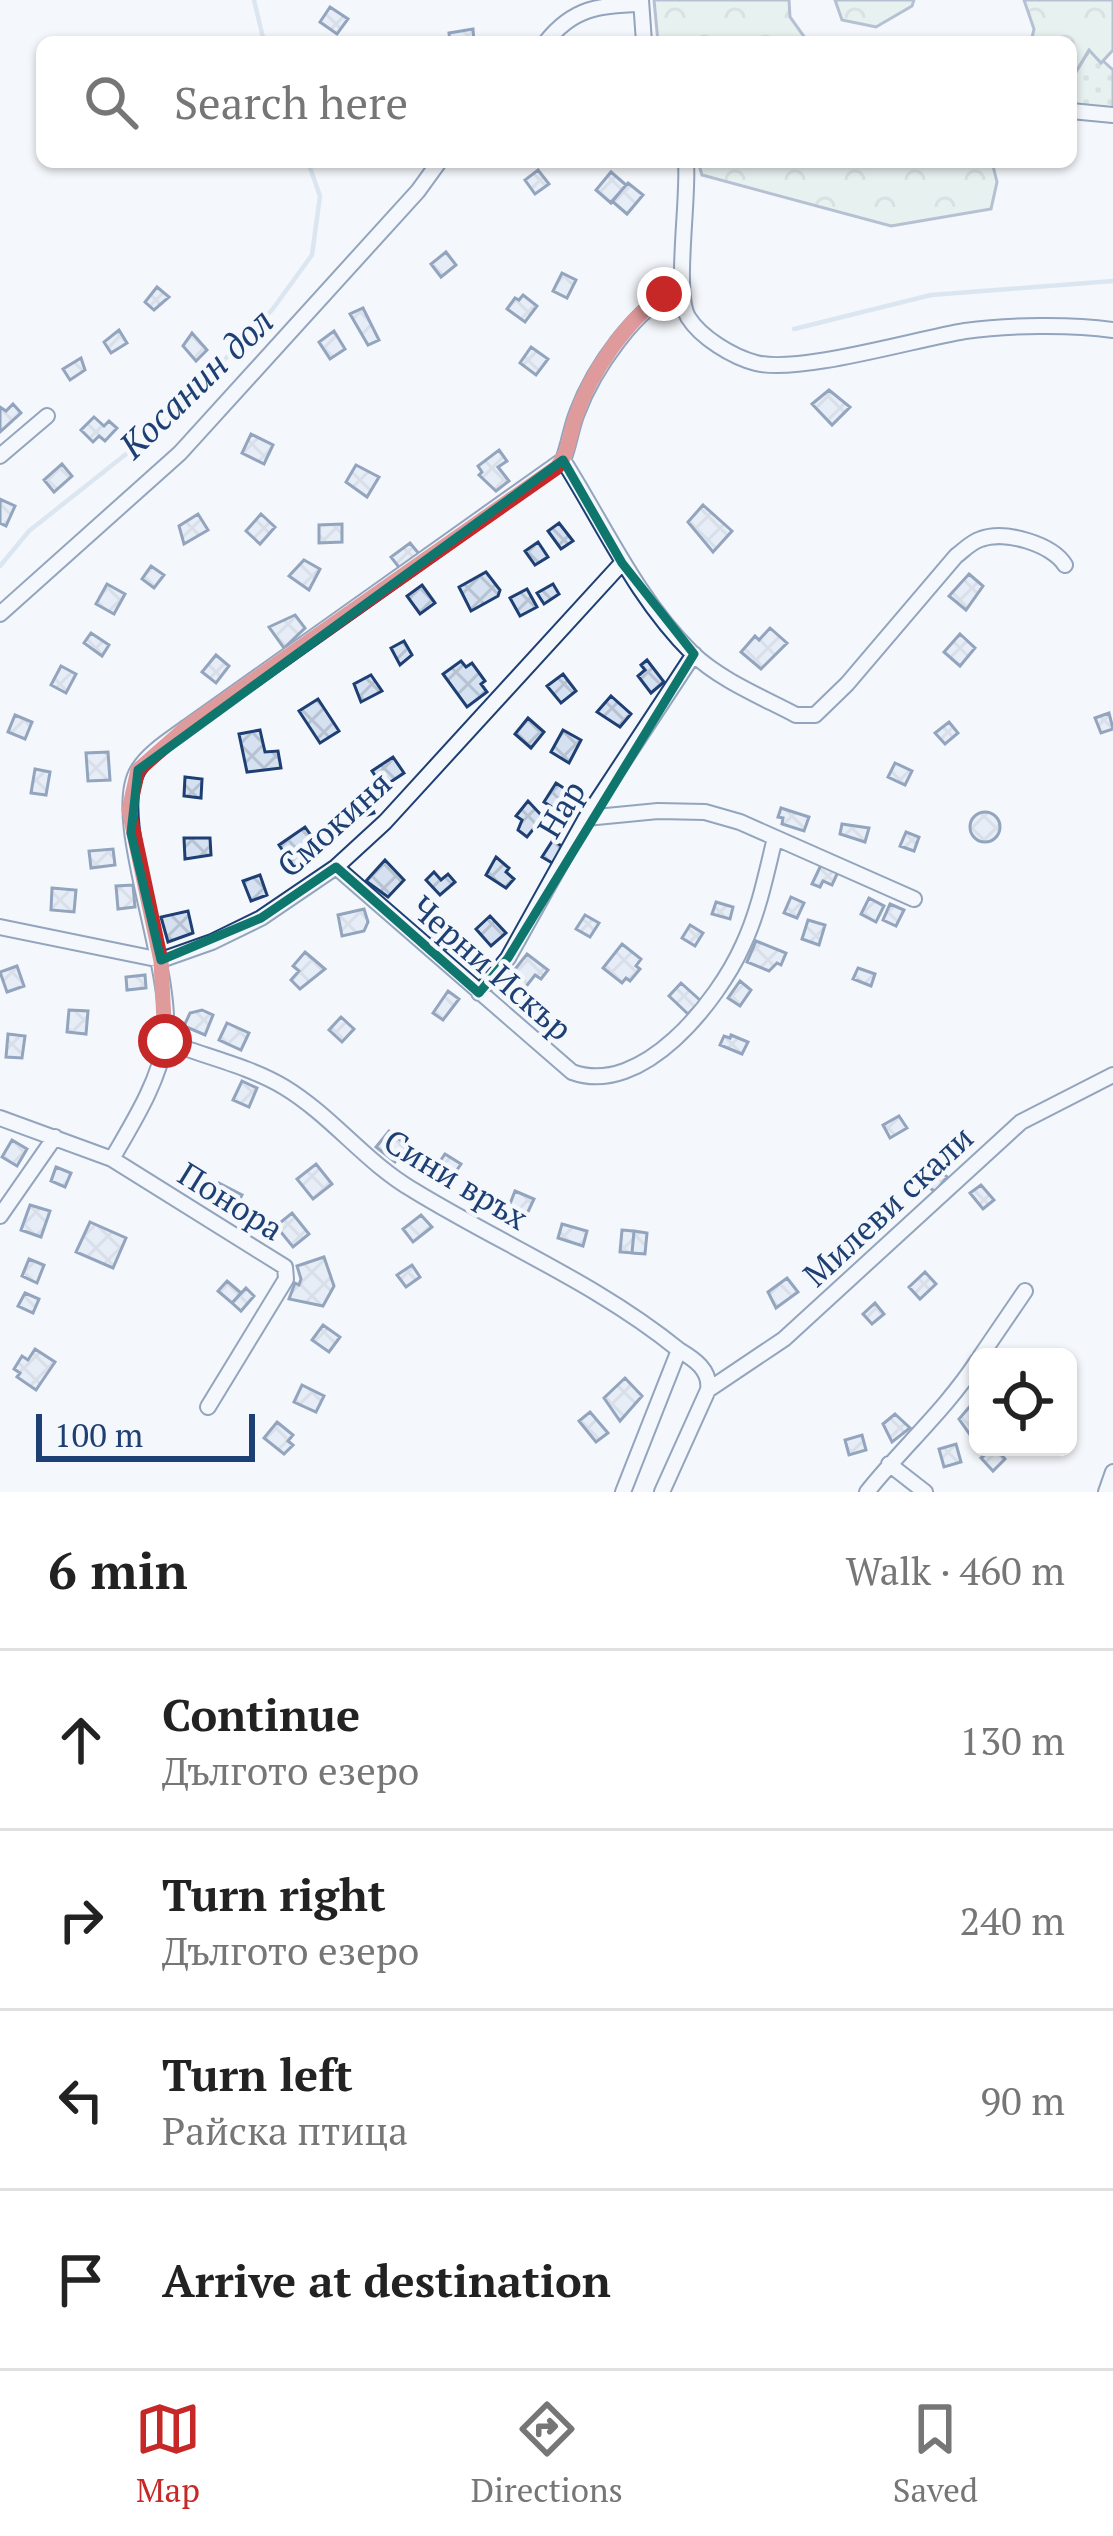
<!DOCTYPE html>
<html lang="en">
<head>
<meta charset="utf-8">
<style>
	:root { --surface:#fff; --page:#f2f2f2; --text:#222; --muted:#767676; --line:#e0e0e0; --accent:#c62828 }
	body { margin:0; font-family:"PT Serif",serif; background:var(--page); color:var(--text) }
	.controls { position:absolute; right:36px; bottom:36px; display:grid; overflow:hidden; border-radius:18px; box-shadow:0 3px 9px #0004 }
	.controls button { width:108px; height:108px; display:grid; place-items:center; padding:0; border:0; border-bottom:3px solid var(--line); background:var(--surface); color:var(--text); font:60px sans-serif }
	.scale { position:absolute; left:36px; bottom:30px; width:219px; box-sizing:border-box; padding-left:12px; border:6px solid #1d3f73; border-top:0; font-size:33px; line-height:42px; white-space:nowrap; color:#1d3f73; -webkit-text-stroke:9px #f4f7fb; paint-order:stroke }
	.stop { position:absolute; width:36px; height:36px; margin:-27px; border:9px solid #c62828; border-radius:50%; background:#fff }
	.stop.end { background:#c62828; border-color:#fff; box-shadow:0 3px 12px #0008 }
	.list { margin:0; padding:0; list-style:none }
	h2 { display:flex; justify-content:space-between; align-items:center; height:156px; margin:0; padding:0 48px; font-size:51px }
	h2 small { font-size:39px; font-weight:400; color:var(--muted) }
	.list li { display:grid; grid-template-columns:78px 1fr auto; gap:36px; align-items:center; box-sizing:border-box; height:180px; padding:0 48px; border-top:3px solid var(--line) }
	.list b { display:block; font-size:45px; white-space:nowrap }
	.list p { margin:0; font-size:39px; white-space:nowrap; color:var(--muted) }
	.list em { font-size:39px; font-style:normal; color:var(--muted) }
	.icon { flex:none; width:66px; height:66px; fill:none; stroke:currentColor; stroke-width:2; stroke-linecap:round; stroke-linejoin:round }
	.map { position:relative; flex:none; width:1113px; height:1492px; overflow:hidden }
	.search { position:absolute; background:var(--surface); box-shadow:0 3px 9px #0004; left:36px; right:36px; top:36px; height:132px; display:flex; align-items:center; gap:30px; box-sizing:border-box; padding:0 42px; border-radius:18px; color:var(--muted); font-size:45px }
	.sheet { height:876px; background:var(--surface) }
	nav { display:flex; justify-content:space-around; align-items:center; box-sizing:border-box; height:168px; border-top:3px solid var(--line); background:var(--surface); font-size:33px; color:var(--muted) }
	nav a { display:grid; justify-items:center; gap:6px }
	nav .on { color:var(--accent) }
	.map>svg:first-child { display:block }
</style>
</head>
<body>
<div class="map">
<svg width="1113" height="1492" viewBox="0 0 1113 1492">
	<defs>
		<pattern id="grass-dots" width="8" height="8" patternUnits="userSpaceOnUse" patternTransform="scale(3)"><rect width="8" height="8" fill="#d7e8df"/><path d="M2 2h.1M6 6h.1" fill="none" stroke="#b8c8c3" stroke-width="1.8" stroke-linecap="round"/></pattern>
		<pattern id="forest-crowns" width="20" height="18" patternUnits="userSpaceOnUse" patternTransform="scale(3)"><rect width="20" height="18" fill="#d7e8df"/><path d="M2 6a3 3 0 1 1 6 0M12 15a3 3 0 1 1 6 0" fill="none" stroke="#b8c8c3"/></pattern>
		<pattern id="building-cross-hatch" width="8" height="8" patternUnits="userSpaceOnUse" patternTransform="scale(3)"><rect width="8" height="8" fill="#d5e0f0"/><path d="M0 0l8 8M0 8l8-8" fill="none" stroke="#b6c1d1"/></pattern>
	</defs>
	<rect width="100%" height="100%" fill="#f4f7fb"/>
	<path fill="url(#grass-dots)" stroke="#687fa3" stroke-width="3" d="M1090 49 1113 70V121L1071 115V80Z"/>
	<path fill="url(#forest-crowns)" stroke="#687fa3" stroke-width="3" d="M654 0H789L790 17 808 42H658Z
		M835 0H914L912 6 876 27 842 20Z
		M1024 0H1113V50L1101 63 1089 50 1071 80V42H1031L1034 29Z
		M698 162H992L997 182 991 209 891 226 702 175Z"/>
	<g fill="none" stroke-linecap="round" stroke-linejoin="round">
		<path stroke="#bed0e5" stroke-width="4.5" d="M254 0 264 42
			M794 329 931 295 1113 281
			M0 566 29 531 159 428 272 310 312 255 320 196 308 162"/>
	</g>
	<path fill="url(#building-cross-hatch)" stroke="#1d3f73" stroke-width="3" d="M330 7 348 19 337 34 320 22Z
		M473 29 474 42H450L449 33Z
		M538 170 549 184 535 194 525 180Z
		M611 172 626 185 611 203 596 190Z
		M628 183 643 195 627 214 612 201Z
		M446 252 456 265 441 277 431 264Z
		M562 273 576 280 567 298 553 291Z
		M157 287 169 297 154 310 145 302Z
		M523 295 537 306 525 322 507 309 515 298 519 300Z
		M363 308 379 340 368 345 350 314Z
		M119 330 127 343 111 353 104 342Z
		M334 331 345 349 330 359 319 342Z
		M192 333 207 350 196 361 183 346Z
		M531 347 548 359 536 375 520 363Z
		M81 358 85 370 70 380 63 369Z
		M829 390 850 407 832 425 812 404Z
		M13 404 21 413 0 432V407L6 411Z
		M94 417 104 426 109 421 117 428 105 441 99 436 93 442 81 430Z
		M251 434 273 445 264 464 242 453Z
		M499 450 507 461 498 467 509 481 496 491 479 475 482 472 478 466Z
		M62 464 72 476 54 492 44 480Z
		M356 465 379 477 367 497 346 482Z
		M0 499 15 506 6 526 0 523Z
		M703 505 732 531 713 552 688 522Z
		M198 514 208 530 184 544 179 526Z
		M261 514 275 527 260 544 246 531Z
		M559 523 573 541 561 549 548 531Z
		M342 524V542L319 543V525Z
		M538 542 548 557 535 565 525 551Z
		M410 543 420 555 401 570 391 557Z
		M304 560 320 569 309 590 289 576Z
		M151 566 164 575 154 588 142 579Z
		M486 572 500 590 498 596 471 611 459 587Z
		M969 574 983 586 966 610 949 596Z
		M107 584 125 594 114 614 96 604Z
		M553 584 559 594 544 604 537 593Z
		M422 585 435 603 420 614 407 596Z
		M527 589 537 607 520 616 510 598Z
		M295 615 305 628 284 648 269 627Z
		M770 628 787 643 761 669 741 652 755 636 759 640Z
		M91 633 109 645 102 656 84 643Z
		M960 634 975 648 960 666 944 652Z
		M404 641 412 655 400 665 391 648Z
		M216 655 229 666 216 683 202 672Z
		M647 660 664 682 651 693 638 676 645 670 641 665Z
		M461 661 466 667 472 663 485 681 481 684 487 692 467 707 443 674Z
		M61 666 76 674 66 693 51 685Z
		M563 674 576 691 561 703 547 686Z
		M371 675 382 691 361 702 354 684Z
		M611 696 631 714 620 727 597 712Z
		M318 699 339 731 320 743 299 711Z
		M1109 713 1113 729 1101 733 1095 718Z
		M15 715 32 722 25 739 8 732Z
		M528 718 544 732 531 748 515 734Z
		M949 722 958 733 945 744 935 733Z
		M260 730 265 752 278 751 281 768 247 772 239 734Z
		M563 730 581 740 569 763 551 752Z
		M108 752 110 780 88 781 86 753Z
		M393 757 404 773 383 787 372 771Z
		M895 763 912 771 905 785 888 777Z
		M35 769 50 772 46 795 31 793Z
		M185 777 202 779 201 798 184 796Z
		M556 783 579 798 569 818 544 802Z
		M367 794 374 813 351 820 344 806Z
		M528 801 543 817 527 837 518 830 522 820 516 816Z
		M781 808 809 817 804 831 782 824 783 818 778 817Z
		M970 827a15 15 0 1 1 30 0a15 15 0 1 1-30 0Z
		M842 824 869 828 865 842 840 834Z
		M305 827 322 851 294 867 279 845Z
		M906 832 919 837 914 851 900 846Z
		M184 838H210L211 855 185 859Z
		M553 840 564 848 554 864 542 857Z
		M113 849 115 865 91 868 89 851Z
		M496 857 509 868 506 872 514 879 506 888 486 875Z
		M385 860 404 880 388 897 366 881Z
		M821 865 838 872 832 885 823 881 820 887 812 884Z
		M434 872 441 880 448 874 455 882 440 895 426 880Z
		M260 875 267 895 251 901 243 881Z
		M133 885 135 907 118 909 116 886Z
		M52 888 76 890 74 912 51 910Z
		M791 897 804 903 797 918 784 913Z
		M869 898 884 906 876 922 861 914Z
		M716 902 733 907 730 919 712 914Z
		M890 904 904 910 896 926 883 920Z
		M364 909 368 922 364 931 342 936 338 915Z
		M188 911 193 933 168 942 161 917Z
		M585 915 599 923 590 937 576 929Z
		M490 916 506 933 491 946 476 929Z
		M442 919 459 937 446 949 429 932Z
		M808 920 825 925 819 945 802 939Z
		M690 925 703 933 695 946 682 938Z
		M756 941 786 953 781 965 777 963 769 971 747 962Z
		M622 944 641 959 636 966 640 969 630 981 626 978 622 983 603 968Z
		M305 952 325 969 300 989 291 980 299 971 293 966Z
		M527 954 548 970 541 979 535 975 521 993 505 982Z
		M17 966 24 986 7 992 0 972Z
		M858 968 875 974 871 986 853 979Z
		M145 975 146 988 127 990 126 977Z
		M740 981 751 990 740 1006 728 998Z
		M681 983 701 1001 688 1014 669 996Z
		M448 991 459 999 443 1020 433 1013Z
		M69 1010 88 1011 86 1034 67 1032Z
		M202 1010 213 1015 205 1035 184 1026 190 1013Z
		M341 1017 354 1029 342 1042 329 1030Z
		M227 1023 249 1033 241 1050 219 1040Z
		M8 1034 25 1036 22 1058 6 1057Z
		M731 1035 748 1042 742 1054 720 1045 724 1036 730 1038Z
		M242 1081 257 1088 249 1107 233 1100Z
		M899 1116 907 1128 890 1138 883 1125Z
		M389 1131 408 1146 395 1162 376 1147Z
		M12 1140 27 1149 17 1166 2 1157Z
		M445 1154 461 1164 450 1180 434 1170Z
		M316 1164 332 1184 313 1199 297 1179Z
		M935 1166 947 1177 935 1192 922 1181Z
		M56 1167 71 1173 65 1187 51 1181Z
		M219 1183 242 1195 233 1212 210 1200Z
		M981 1185 994 1200 983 1209 970 1193Z
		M515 1191 534 1199 526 1216 508 1209Z
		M30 1205 50 1211 41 1237 21 1230Z
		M292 1213 309 1234 293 1247 276 1226Z
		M421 1215 432 1227 413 1242 403 1229Z
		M90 1222 126 1238 113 1268 76 1252Z
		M562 1224 587 1231 583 1246 558 1238Z
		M622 1230 634 1231 632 1253 620 1252Z
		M634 1231 647 1233 645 1254 632 1253Z
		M324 1257 334 1286 323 1306 289 1299 295 1283 299 1285 301 1279 297 1266Z
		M29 1259 44 1265 37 1283 22 1276Z
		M412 1265 420 1277 406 1287 397 1275Z
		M925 1272 936 1284 920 1299 909 1287Z
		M787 1278 798 1292 776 1308 768 1292Z
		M227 1281 241 1293 232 1303 218 1291Z
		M246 1288 254 1296 241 1311 232 1303Z
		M25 1293 39 1299 33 1313 18 1306Z
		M875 1303 884 1314 872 1324 863 1314Z
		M323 1325 340 1337 329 1352 312 1340Z
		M35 1349 55 1362 36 1390 17 1377 20 1373 14 1369 22 1356 28 1360Z
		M625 1378 642 1396 620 1421 604 1398Z
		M302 1385 324 1396 316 1412 294 1402Z
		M971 1405 978 1411V1428L971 1436 959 1419Z
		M590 1412 608 1433 596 1442 579 1421Z
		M895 1414 910 1428 892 1442 883 1424Z
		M277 1422 293 1435 288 1441 293 1445 284 1454 264 1438Z
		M862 1435 866 1450 849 1455 845 1440Z
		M956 1444 961 1462 944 1467 939 1449Z
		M994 1447 1005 1459 993 1471 981 1458Z"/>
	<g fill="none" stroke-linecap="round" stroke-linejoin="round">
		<g stroke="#1d3f73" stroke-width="18">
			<path id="street" d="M641 0 644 42
				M546 42C573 8 599 5 640 4
				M1071 111 1113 115
				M686 162C689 199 674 293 688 317 701 338 733 357 756 363 799 374 916 339 965 331 1008 325 1071 324 1113 330
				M0 456 47 416
				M563 460C604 525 637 599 692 653 720 680 762 697 796 715H815L847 684 956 556C964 550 971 542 981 539 1005 530 1052 544 1065 565
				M563 460C569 445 571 428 577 413 593 370 636 306 680 288
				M0 614 180 453 418 191 439 162
				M586 818 658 811 705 812 740 822 914 899
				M336 867 572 1072C642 1098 718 1001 743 945 759 911 766 874 775 838
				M0 927 161 960 212 942 261 918 336 867 385 822 622 563
				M479 993 508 958 586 818 694 654
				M165 1041C203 1056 249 1066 284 1087 332 1116 365 1162 413 1190 501 1244 598 1284 679 1350L623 1492
				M0 1118 112 1159 285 1267 286 1279 208 1407
				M112 1159C132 1124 159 1082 165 1041 176 970 108 818 138 770 149 752 171 739 187 727L563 460
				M0 1216 55 1137
				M679 1350C694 1359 711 1370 708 1390
				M980 1357 1025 1291
				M708 1390 784 1339 1021 1122 1113 1075
				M889 1464 925 1492
				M662 1492 708 1390
				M867 1492C903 1447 947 1408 978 1360
				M1106 1492 1113 1472"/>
		</g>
		<use href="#street" stroke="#f4f7fb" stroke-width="14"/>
	</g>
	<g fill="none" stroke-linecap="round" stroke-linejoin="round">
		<path stroke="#c62828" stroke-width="15" d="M165 1041 161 961 129 810 138 770 187 727 556 468C570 453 569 434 576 416 590 373 627 320 664 294"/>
	</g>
	<path d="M0 0H1113V1492H0ZM563 460 622 563 694 654 508 958 479 993 336 867 261 918 161 960 131 833 138 770Z" fill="#f4f7fb" fill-opacity=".55" fill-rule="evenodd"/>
	<path fill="none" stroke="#0f766e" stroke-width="9" stroke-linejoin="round" d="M563 460 622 563 694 654 508 958 479 993 336 867 261 918 161 960 131 833 138 770Z"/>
	<g text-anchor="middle" stroke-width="9" stroke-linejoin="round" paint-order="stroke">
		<g font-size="33" fill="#1d3f73" stroke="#f4f7fb">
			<text transform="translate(561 809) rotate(-59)" y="12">Нар</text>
			<text transform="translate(334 824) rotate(-42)" y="12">Смокиня</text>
			<text transform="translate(492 968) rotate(41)" y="12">Черни Искър</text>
			<text transform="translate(456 1179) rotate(31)" y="12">Сини връх</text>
			<text transform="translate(231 1201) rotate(32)" y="12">Понора</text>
			<text transform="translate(888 1206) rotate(-43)" y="12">Милеви скали</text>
		</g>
		<g font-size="36" font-style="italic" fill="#1d3f73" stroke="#f4f7fb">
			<text transform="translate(196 383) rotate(-44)" y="13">Косанин дол</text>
		</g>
	</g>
</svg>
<div class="controls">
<button><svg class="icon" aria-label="locate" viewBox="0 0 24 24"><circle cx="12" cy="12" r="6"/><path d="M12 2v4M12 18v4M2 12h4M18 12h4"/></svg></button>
</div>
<div class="scale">100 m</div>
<div class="stop" style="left:165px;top:1041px"></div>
<div class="stop end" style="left:664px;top:294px"></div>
<div class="search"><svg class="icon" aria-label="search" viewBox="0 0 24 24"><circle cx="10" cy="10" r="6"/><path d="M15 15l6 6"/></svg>Search here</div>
</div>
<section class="sheet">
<h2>6 min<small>Walk · 460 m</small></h2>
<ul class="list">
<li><svg class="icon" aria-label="ahead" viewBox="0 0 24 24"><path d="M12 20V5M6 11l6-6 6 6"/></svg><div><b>Continue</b><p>Дългото езеро</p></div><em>130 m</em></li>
<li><svg class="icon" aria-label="right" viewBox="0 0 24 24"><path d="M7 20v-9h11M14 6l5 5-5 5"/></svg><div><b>Turn right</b><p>Дългото езеро</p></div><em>240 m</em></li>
<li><svg class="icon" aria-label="left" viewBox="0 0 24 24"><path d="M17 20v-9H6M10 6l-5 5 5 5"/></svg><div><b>Turn left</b><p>Райска птица</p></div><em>90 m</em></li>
<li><svg class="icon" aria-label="arrive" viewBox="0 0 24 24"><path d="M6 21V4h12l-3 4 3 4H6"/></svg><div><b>Arrive at destination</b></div></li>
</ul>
</section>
<nav>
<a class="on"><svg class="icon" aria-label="map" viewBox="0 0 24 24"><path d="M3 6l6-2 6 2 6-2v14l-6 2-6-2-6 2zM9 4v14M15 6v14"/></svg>Map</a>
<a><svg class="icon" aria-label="directions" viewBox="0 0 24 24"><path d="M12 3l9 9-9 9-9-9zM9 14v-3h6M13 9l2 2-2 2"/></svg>Directions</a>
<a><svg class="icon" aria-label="saved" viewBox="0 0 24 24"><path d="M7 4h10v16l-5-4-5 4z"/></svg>Saved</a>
</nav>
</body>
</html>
